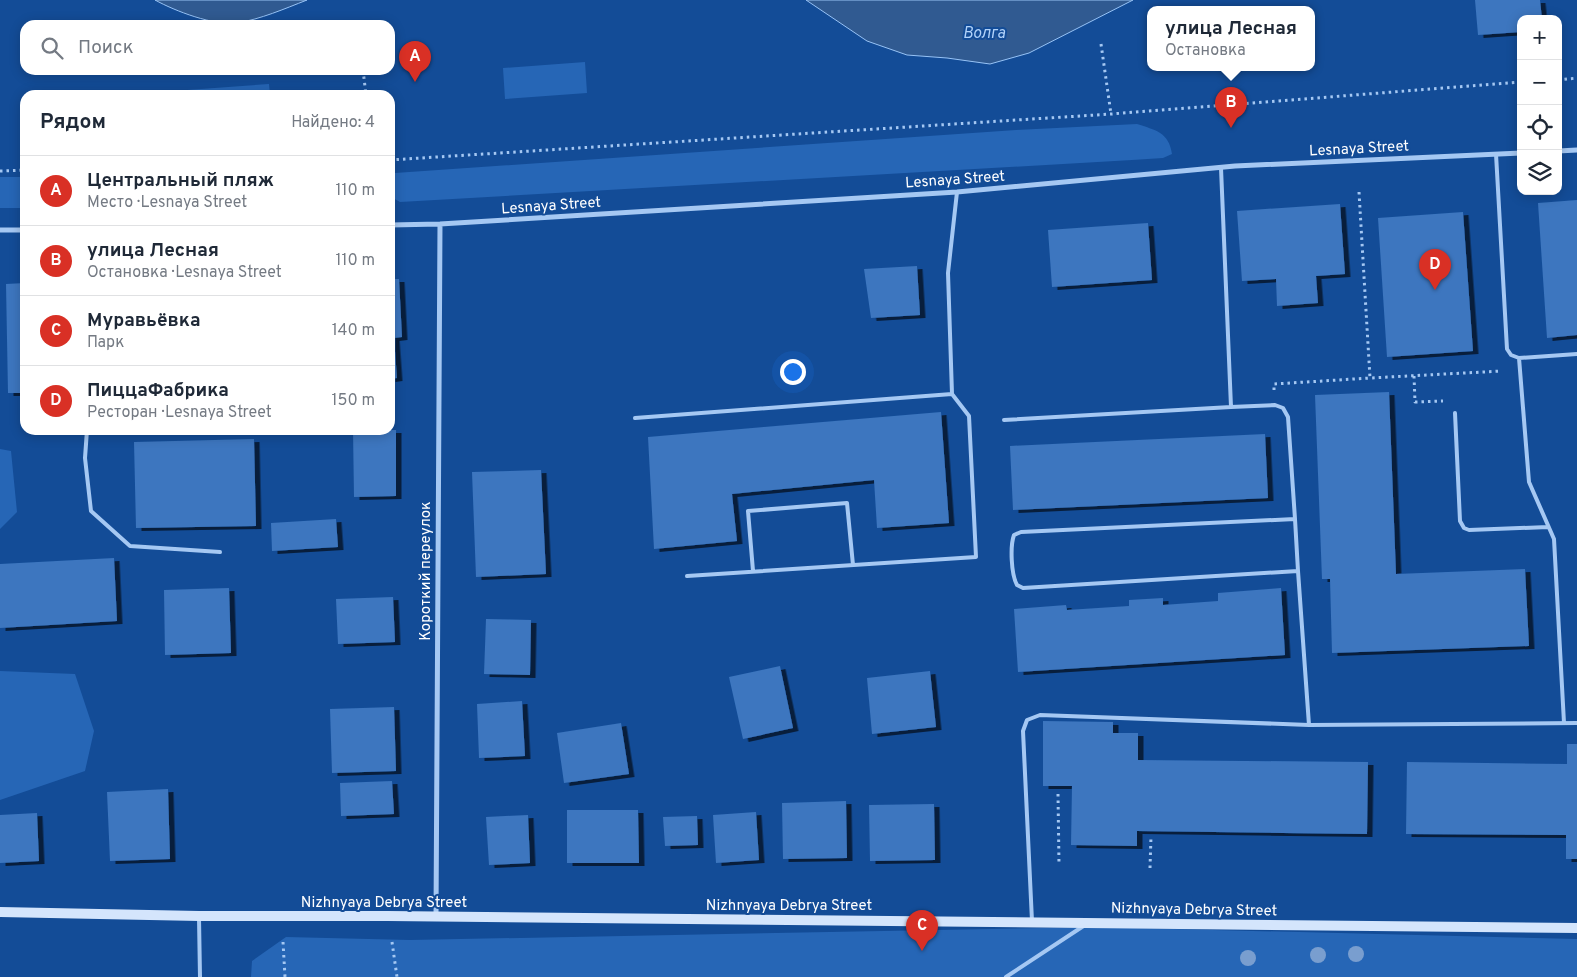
<!DOCTYPE html>
<html lang="ru">
<head>
<meta charset="utf-8">
<style>
	:root { --surface:#fff; --page:#f6f6f7; --text:#1f2937; --muted:#747a83; --line:#e0e1e3; --accent:#d93025 }
	body { margin:0; font-family:Overpass,sans-serif; background:var(--page); color:var(--text) }
	.controls { position:absolute; right:15px; top:15px; display:grid; overflow:hidden; border-radius:10px; box-shadow:0 2px 12px #0003 }
	.controls button { width:45px; height:45px; display:grid; place-items:center; padding:0; border:0; border-bottom:1px solid var(--line); background:var(--surface); color:var(--text); font:25px sans-serif }
	.you { position:absolute; left:792px; top:371px; width:18px; height:18px; margin:-12px; border:4px solid #fff; border-radius:50%; background:#1a73e8; box-shadow:0 0 0 8px #1a73e833 }
	.badge { display:grid; place-items:center; width:32px; height:32px; border-radius:50%; background:var(--accent); color:#fff; font-size:16px; font-weight:700 }
	.pin { position:absolute; translate:-50% -41px; filter:drop-shadow(0 1px 2px #0008) }
	.pin::after { content:''; position:absolute; top:26px; width:18px; height:15px; background:inherit; clip-path:polygon(0 0,100% 0,50% 100%) }
	.popup { position:absolute; left:1147px; top:6px; width:168px; height:65px; box-sizing:border-box; display:grid; place-content:center; border-radius:10px; background:var(--surface); filter:drop-shadow(0 1px 4px #0005); font-size:16px; white-space:nowrap; color:var(--muted) }
	.popup b { font-size:19px; color:var(--text) }
	.popup::after { content:''; position:absolute; left:50%; top:100%; margin-left:-10px; border:10px solid transparent; border-top-color:var(--surface) }
	.list { margin:0; padding:0; list-style:none }
	h2 { display:flex; justify-content:space-between; align-items:center; height:65px; margin:0; padding:0 20px; font-size:21px }
	h2 small { font-size:16px; font-weight:400; color:var(--muted) }
	.list li { display:grid; grid-template-columns:32px 1fr auto; gap:15px; align-items:center; box-sizing:border-box; height:70px; padding:0 20px; border-top:1px solid var(--line) }
	.list b { display:block; font-size:19px; white-space:nowrap }
	.list p { margin:0; font-size:16px; white-space:nowrap; color:var(--muted) }
	.list em { font-size:16px; font-style:normal; color:var(--muted) }
	.icon { flex:none; width:28px; height:28px; fill:none; stroke:currentColor; stroke-width:2; stroke-linecap:round; stroke-linejoin:round }
	.map { position:relative; flex:none; width:1577px; height:977px; overflow:hidden }
	.search { position:absolute; background:var(--surface); box-shadow:0 2px 12px #0003; left:20px; top:20px; width:375px; height:55px; display:flex; align-items:center; gap:12px; box-sizing:border-box; padding:0 18px; border-radius:15px; color:var(--muted); font-size:19px }
	.panel { position:absolute; background:var(--surface); box-shadow:0 2px 12px #0003; left:20px; top:90px; width:375px; height:345px; border-radius:15px }
	.map>svg:first-child { display:block }
</style>
</head>
<body>
<div class="map">
<svg width="1577" height="977" viewBox="0 0 1577 977">
	<defs>
		<filter id="shadow"><feDropShadow dx="5.5" dy="3" stdDeviation="0" flood-color="#0009"/></filter>
	</defs>
	<rect width="100%" height="100%" fill="#134c97"/>
	<path fill="#2666b6" d="M585 62 587 93 505 99 503 68Z
		M269 84 270 95H187V90Z
		M1137 124C1155 130 1169 132 1172 154L1163 158 1132 160 400 202 391 197C390 187 388 182 395 173L1016 130Z
		M0 177H25V208H0Z
		M0 449 11 451 17 512 0 529Z
		M0 671 75 674 94 731 85 771 0 800Z
		M1095 927 1577 939V977H251L252 961 286 937 410 940Z"/>
	<path fill="#305a91" stroke="#97c3f6" d="M155 0H307C284 9 261 19 237 23 214 26 175 11 155 0Z
		M806 0H1133L1029 53 990 64 947 58 907 55 867 41Z"/>
	<path fill="#3c76bf" filter="url(#shadow)" d="M1475 0H1540L1542 19H1521V32L1478 35Z
		M1577 200V335L1547 338 1538 203Z
		M1340 204 1345 274 1316 276 1318 303 1277 306 1276 279 1242 281 1237 211Z
		M1463 212 1473 351 1387 357 1378 218Z
		M1148 223 1152 280 1052 287 1048 230Z
		M917 266 920 315 871 318 864 269Z
		M390 279H399L402 337 394 338 397 378 390 379Z
		M25 283V393H8L6 284Z
		M1389 392 1396 574 1525 569 1529 646 1332 653 1330 579H1322L1315 395Z
		M941 412 949 523 877 528 874 480 732 494 737 541 654 549 648 437Z
		M353 430H396V496L354 497Z
		M1265 434 1268 498 1013 510 1010 446Z
		M254 439 256 526 136 528 134 442Z
		M541 470 546 574 476 577 472 472Z
		M336 519 338 547 272 551 271 523Z
		M114 558 117 621 0 628V564Z
		M229 588 231 653 165 655 164 590Z
		M1281 588 1285 655 1018 672 1014 609 1066 605 1067 610 1129 606V600L1163 598V605L1218 601V593Z
		M393 597 395 642 338 644 336 599Z
		M486 619 531 620 530 675 484 674Z
		M780 666 793 728 743 739 729 677Z
		M930 671 936 727 872 734 867 678Z
		M522 701 525 756 479 758 477 704Z
		M394 707 396 771 332 773 330 709Z
		M1043 721 1113 722V733H1138V760L1368 762 1367 834 1137 831V846L1071 845 1072 786H1043Z
		M621 723 629 774 564 783 557 733Z
		M1567 744H1577V859H1566V835L1406 834 1407 762 1567 764Z
		M392 781 394 814 341 816 340 783Z
		M168 789 170 859 110 861 107 792Z
		M846 801 847 858 783 859 782 803Z
		M934 804 935 860 870 861 869 805Z
		M567 810H638L639 863H567Z
		M756 812 759 860 716 863 713 815Z
		M37 813 39 861 0 863V815Z
		M528 815 530 863 489 865 486 817Z
		M697 816 698 845 665 846 663 817Z"/>
	<g fill="none" stroke-linecap="round" stroke-linejoin="round">
		<path stroke="#a5c8f3" stroke-width="3" stroke-dasharray="2.5 4" stroke-linecap="butt" d="M1101 44 1111 114
			M363 70 366 95
			M1558 80 1577 78
			M390 160 1111 114 1521 82
			M0 171 25 170
			M1359 192 1370 378 1502 371
			M1414 376 1415 402 1443 401
			M1274 390V384L1370 378
			M1058 794 1059 865
			M1150 868 1151 836
			M283 942 285 977
			M392 942 397 977"/>
		<path stroke="#a5c8f3" stroke-width="4" d="M1496 154 1507 349 1511 355 1519 358 1577 354
			M1519 358 1529 482 1554 539 1564 723
			M1231 407 1275 405 1283 408 1288 417 1295 519 1021 532 1014 535C1010 546 1011 574 1017 585L1023 588 1298 571 1295 519
			M1455 413 1460 521 1464 528 1469 530 1548 527
			M635 418 952 394
			M1004 420 1231 407 1221 168
			M87 430 85 458 91 511 130 546 220 552
			M753 571 748 511 847 503 853 565
			M1298 571 1309 725
			M687 576 976 557 969 416 952 394 948 273 957 192
			M199 918 200 977
			M1032 921 1023 731 1027 720 1040 715 1309 725 1577 723
			M1006 977 1085 925"/>
		<path stroke="#a5c8f3" stroke-width="5" d="M1558 151 1577 150
			M390 225 440 224 957 192 1235 166 1521 153
			M0 230H25
			M436 916 440 224"/>
		<path stroke="#d4e5fc" stroke-width="10" d="M0 912 199 916H388L1577 928"/>
	</g>
	<g fill="#799ecf">
		<circle cx="1356" cy="954" r="8"/>
		<circle cx="1318" cy="955" r="8"/>
		<circle cx="1248" cy="958" r="8"/>
	</g>
	<g text-anchor="middle" stroke-width="4" stroke-linejoin="round" paint-order="stroke">
		<g font-size="15" fill="#fff" stroke="#134c97">
			<text transform="translate(1359 148) rotate(-3)" y="5">Lesnaya Street</text>
			<text transform="translate(955 179) rotate(-4)" y="5">Lesnaya Street</text>
			<text transform="translate(551 205) rotate(-4)" y="5">Lesnaya Street</text>
			<text transform="translate(425 571) rotate(-90)" y="5">Короткий переулок</text>
			<text x="384" y="907">Nizhnyaya Debrya Street</text>
			<text x="789" y="910">Nizhnyaya Debrya Street</text>
			<text transform="translate(1194 909) rotate(1)" y="5">Nizhnyaya Debrya Street</text>
		</g>
		<g font-size="16" font-style="italic" fill="#b1d2f9" stroke="#134c97">
			<text x="984" y="38">Волга</text>
		</g>
	</g>
</svg>
<div class="controls">
<button>+</button>
<button>−</button>
<button><svg class="icon" aria-label="locate" viewBox="0 0 24 24"><circle cx="12" cy="12" r="6"/><path d="M12 2v4M12 18v4M2 12h4M18 12h4"/></svg></button>
<button><svg class="icon" aria-label="layers" viewBox="0 0 24 24"><path d="M12 4l9 5-9 5-9-5zM3 14l9 5 9-5"/></svg></button>
</div>
<div class="you"></div>
<div class="pin badge" style="left:415px;top:82px">A</div>
<div class="pin badge" style="left:1231px;top:128px">B</div>
<div class="popup"><b>улица Лесная</b>Остановка</div>
<div class="pin badge" style="left:922px;top:951px">C</div>
<div class="pin badge" style="left:1435px;top:290px">D</div>
<div class="search"><svg class="icon" aria-label="search" viewBox="0 0 24 24"><circle cx="10" cy="10" r="6"/><path d="M15 15l6 6"/></svg>Поиск</div>
<section class="panel">
<h2>Рядом<small>Найдено: 4</small></h2>
<ul class="list">
<li><span class="badge">A</span><div><b>Центральный пляж</b><p>Место · Lesnaya Street</p></div><em>110 m</em></li>
<li><span class="badge">B</span><div><b>улица Лесная</b><p>Остановка · Lesnaya Street</p></div><em>110 m</em></li>
<li><span class="badge">C</span><div><b>Муравьёвка</b><p>Парк</p></div><em>140 m</em></li>
<li><span class="badge">D</span><div><b>ПиццаФабрика</b><p>Ресторан · Lesnaya Street</p></div><em>150 m</em></li>
</ul>
</section>
</div>
</body>
</html>
